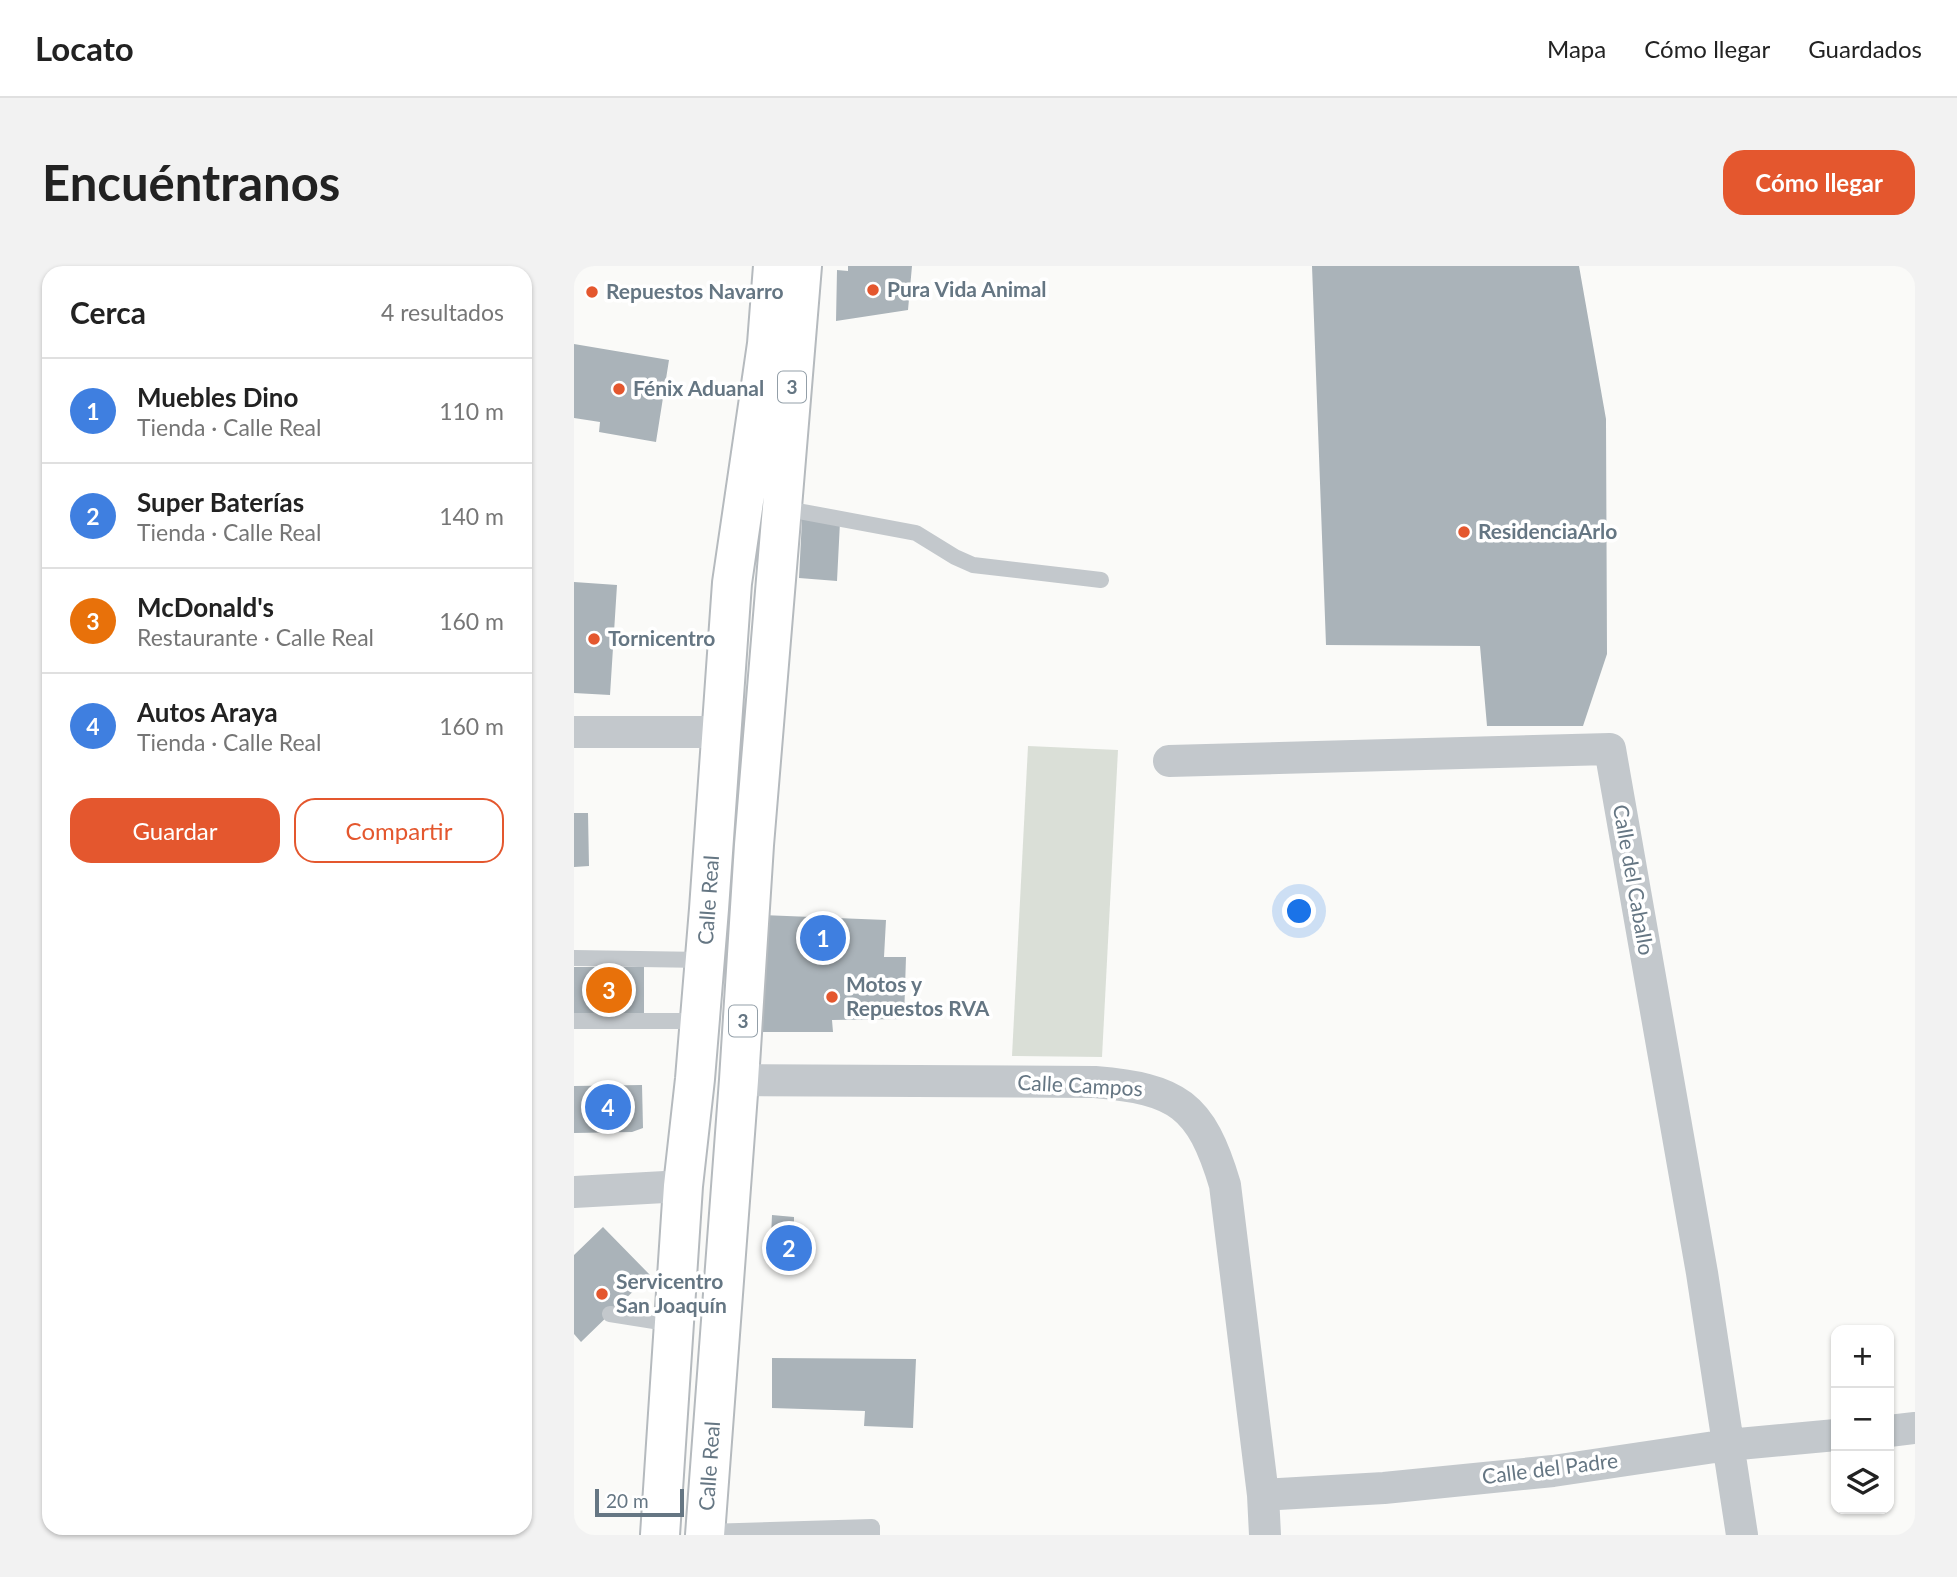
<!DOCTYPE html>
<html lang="es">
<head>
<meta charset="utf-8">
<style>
	:root { --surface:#fff; --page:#f2f2f2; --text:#222; --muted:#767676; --line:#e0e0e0; --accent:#e4572e }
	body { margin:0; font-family:Lato,sans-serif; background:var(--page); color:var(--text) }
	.controls { position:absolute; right:21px; bottom:21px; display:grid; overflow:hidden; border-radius:14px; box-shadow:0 2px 5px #0004 }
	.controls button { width:63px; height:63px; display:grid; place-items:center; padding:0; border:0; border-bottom:2px solid var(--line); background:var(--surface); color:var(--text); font:35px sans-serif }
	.scale { position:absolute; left:21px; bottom:18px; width:89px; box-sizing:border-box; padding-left:7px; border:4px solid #657683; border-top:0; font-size:19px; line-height:24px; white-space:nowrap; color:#657683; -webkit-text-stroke:5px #fff; paint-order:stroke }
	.you { position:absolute; left:726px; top:646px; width:24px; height:24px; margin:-18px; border:5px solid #fff; border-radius:50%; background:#1a73e8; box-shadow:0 0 0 10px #1a73e833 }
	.badge { display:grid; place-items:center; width:46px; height:46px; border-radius:50%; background:var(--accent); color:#fff; font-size:23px; font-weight:700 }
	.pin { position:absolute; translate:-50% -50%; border:4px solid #fff; box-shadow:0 2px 7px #0006 }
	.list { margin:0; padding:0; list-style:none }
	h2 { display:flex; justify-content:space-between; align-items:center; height:91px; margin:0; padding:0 28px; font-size:30px }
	h2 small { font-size:23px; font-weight:400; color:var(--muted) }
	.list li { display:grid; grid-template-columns:46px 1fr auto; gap:21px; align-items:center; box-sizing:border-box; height:105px; padding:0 28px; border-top:2px solid var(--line) }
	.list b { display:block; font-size:26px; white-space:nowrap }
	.list p { margin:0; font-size:23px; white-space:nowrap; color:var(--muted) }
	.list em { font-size:23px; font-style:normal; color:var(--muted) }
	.actions { display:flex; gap:14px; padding:21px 28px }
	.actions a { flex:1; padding:16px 0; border:2px solid var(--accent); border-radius:21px; text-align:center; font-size:24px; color:var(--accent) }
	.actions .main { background:var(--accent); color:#fff }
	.icon { flex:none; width:38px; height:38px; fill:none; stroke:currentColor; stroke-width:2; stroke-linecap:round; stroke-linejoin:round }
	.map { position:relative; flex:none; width:1341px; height:1269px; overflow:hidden; border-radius:21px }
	header { display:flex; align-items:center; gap:42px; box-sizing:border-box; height:98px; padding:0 35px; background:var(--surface); border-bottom:2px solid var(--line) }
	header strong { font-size:33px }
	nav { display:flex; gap:38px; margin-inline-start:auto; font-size:24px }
	.intro { display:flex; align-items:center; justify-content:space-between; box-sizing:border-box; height:168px; padding:0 42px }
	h1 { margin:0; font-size:49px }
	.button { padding:18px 32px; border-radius:21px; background:var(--accent); color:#fff; font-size:24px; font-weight:700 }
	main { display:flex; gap:42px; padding:0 42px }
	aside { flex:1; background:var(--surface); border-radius:21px; box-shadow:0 2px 5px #0004 }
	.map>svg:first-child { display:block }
</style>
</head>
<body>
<header>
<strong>Locato</strong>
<nav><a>Mapa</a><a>Cómo llegar</a><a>Guardados</a></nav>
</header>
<div class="intro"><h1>Encuéntranos</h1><a class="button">Cómo llegar</a></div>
<main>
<aside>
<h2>Cerca<small>4 resultados</small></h2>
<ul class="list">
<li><span class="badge" style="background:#3f7fe0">1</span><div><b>Muebles Dino</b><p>Tienda · Calle Real</p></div><em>110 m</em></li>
<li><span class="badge" style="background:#3f7fe0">2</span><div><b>Super Baterías</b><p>Tienda · Calle Real</p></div><em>140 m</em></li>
<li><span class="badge" style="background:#e8710a">3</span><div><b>McDonald's</b><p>Restaurante · Calle Real</p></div><em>160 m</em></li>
<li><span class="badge" style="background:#3f7fe0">4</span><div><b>Autos Araya</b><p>Tienda · Calle Real</p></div><em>160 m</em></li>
</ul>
<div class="actions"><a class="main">Guardar</a><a>Compartir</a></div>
</aside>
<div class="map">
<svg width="1341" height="1269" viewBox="0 0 1341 1269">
	<rect width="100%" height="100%" fill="#fafaf8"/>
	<path fill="#dadfd7" d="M454 480 544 484 528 791 438 790Z"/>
	<path fill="#aab3b9" d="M274 0H338L334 44 262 55 263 4 274 5Z
		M738 0H1005L1032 153 1033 388 1009 460H913L906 380 752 379Z
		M0 78 95 94 82 176 25 166 26 156 0 152Z
		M228 253 266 256 263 315 225 312Z
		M0 316 43 319 36 429 0 427Z
		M0 547H14L15 600 0 601Z
		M187 649 312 654 310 691H332L330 753 258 754 259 766H184Z
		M0 701H70V747H0Z
		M68 819 69 862 58 866 0 867V820Z
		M198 949 220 951V967L235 969 231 998 196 994Z
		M29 961 76 1009 7 1076 0 1068V989Z
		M198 1092 342 1093 339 1162 290 1160 291 1145 198 1142Z"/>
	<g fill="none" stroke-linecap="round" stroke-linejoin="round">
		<g stroke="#b5babe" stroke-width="42">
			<path id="primary" d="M86 1269 109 920 121 813 135 643 158 317 193 78 199 0
				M131 1269 165 814 180 579 228 0"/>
		</g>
		<path stroke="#c3c8cc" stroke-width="16" d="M208 242 342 267 381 291 399 299 527 314
			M0 692 131 694
			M0 755H126
			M36 1048 99 1058
			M132 1266 298 1261V1269"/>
		<path stroke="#c3c8cc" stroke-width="32" d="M0 466H147
			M595 495 1036 483 1128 1007 1168 1269
			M165 814 521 816C603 823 627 838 651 919L689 1229 691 1269
			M0 926 109 920
			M1315 1165 1341 1162
			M689 1229 810 1222 979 1205 1154 1179 1262 1169"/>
		<use href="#primary" stroke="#fff" stroke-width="38"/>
	</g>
	<g fill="#e4572e" stroke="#fff" stroke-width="2.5">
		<circle cx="299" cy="24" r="7"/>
		<circle cx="18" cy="26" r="7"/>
		<circle cx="45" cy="123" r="7"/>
		<circle cx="890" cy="266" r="7"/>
		<circle cx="20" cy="373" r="7"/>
		<circle cx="258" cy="731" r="7"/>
		<circle cx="28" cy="1028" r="7"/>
	</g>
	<g text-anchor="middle" stroke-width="7" stroke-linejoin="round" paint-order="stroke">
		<g fill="#fff" stroke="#939fa8" stroke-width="2">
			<rect x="204" y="105.5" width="28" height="31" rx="5"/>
			<rect x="155" y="739.5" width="28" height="31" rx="5"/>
		</g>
		<g font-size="19" font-weight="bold" fill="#657683">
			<text x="218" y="128">3</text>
			<text x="169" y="762">3</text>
		</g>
		<g font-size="21" font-weight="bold" fill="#657683" stroke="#fff" text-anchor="start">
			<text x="313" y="31">Pura Vida Animal</text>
			<text x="32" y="33">Repuestos Navarro</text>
			<text x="59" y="130">Fénix Aduanal</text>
			<text x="904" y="273">ResidenciaArlo</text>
			<text x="34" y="380">Tornicentro</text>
			<text x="272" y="726">Motos y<tspan x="272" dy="24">Repuestos RVA</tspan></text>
			<text x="42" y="1023">Servicentro<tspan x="42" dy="24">San Joaquín</tspan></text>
		</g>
		<g font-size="21" fill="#657683" stroke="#fff">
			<text transform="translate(1059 614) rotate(80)" y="7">Calle del Caballo</text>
			<text transform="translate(135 634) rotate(-86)" y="7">Calle Real</text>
			<text transform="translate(506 820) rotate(3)" y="7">Calle Campos</text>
			<text transform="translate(136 1200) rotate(-86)" y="7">Calle Real</text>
			<text transform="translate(976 1203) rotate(-7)" y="7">Calle del Padre</text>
		</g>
	</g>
</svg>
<div class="controls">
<button>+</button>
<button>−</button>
<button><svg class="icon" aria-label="layers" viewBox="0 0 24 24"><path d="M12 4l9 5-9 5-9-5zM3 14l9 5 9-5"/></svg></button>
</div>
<div class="scale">20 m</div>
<div class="you"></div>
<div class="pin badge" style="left:249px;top:672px;background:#3f7fe0">1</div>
<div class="pin badge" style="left:215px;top:982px;background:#3f7fe0">2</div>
<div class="pin badge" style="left:35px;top:724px;background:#e8710a">3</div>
<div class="pin badge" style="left:34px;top:841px;background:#3f7fe0">4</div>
</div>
</main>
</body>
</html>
